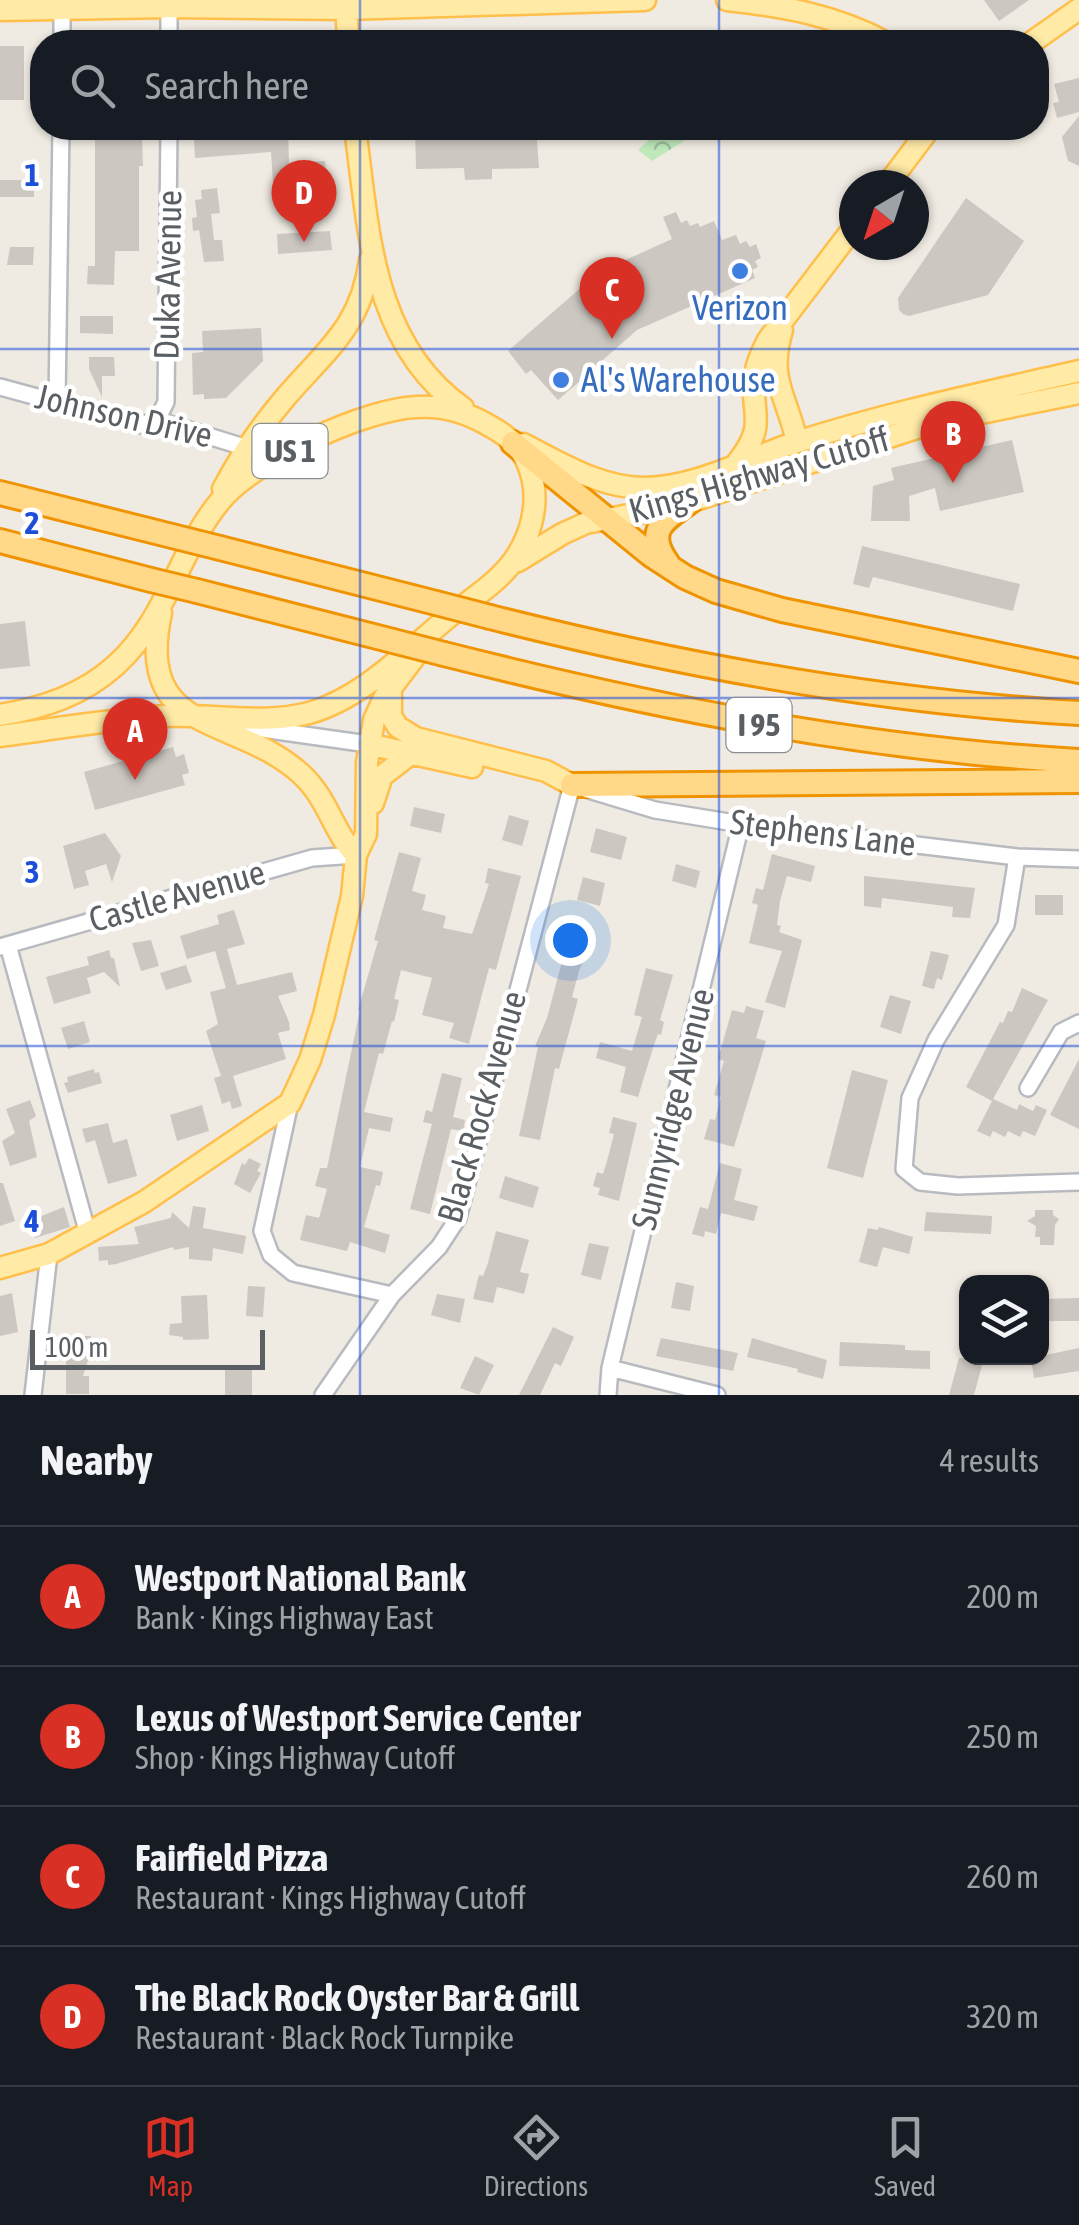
<!DOCTYPE html>
<html lang="en">
<head>
<meta charset="utf-8">
<style>
	:root { --surface:#171b24; --page:#20242c; --text:#f1f3f6; --muted:#9ea1a6; --line:#363941; --accent:#d93025 }
	body { margin:0; font-family:"Asap Condensed",sans-serif; background:var(--page); color:var(--text) }
	.controls { position:absolute; right:30px; bottom:30px; display:grid; overflow:hidden; border-radius:20px; box-shadow:0 2px 8px #0004 }
	.controls button { width:90px; height:90px; display:grid; place-items:center; padding:0; border:0; border-bottom:2px solid var(--line); background:var(--surface); color:var(--text); font:50px sans-serif }
	.compass { position:absolute; left:839px; top:170px; width:90px; height:90px; border-radius:50%; background:var(--surface); box-shadow:0 2px 8px #0004; rotate:219deg }
	.scale { position:absolute; left:30px; bottom:25px; width:235px; box-sizing:border-box; padding-left:10px; border:5px solid #5a5f64; border-top:0; font-size:28px; line-height:35px; white-space:nowrap; color:#5a5f64; -webkit-text-stroke:8px #fff; paint-order:stroke }
	.you { position:absolute; left:570px; top:940px; width:35px; height:35px; margin:-25px; border:8px solid #fff; border-radius:50%; background:#1a73e8; box-shadow:0 0 0 15px #1a73e833 }
	.badge { display:grid; place-items:center; width:65px; height:65px; border-radius:50%; background:var(--accent); color:#fff; font-size:32px; font-weight:700 }
	.pin { position:absolute; translate:-50% -82px; filter:drop-shadow(0 2px 5px #0008) }
	.pin::after { content:''; position:absolute; top:52px; width:35px; height:30px; background:inherit; clip-path:polygon(0 0,100% 0,50% 100%) }
	.list { margin:0; padding:0; list-style:none }
	h2 { display:flex; justify-content:space-between; align-items:center; height:130px; margin:0; padding:0 40px; font-size:42px }
	h2 small { font-size:32px; font-weight:400; color:var(--muted) }
	.list li { display:grid; grid-template-columns:65px 1fr auto; gap:30px; align-items:center; box-sizing:border-box; height:140px; padding:0 40px; border-top:2px solid var(--line) }
	.list b { display:block; font-size:38px; white-space:nowrap }
	.list p { margin:0; font-size:32px; white-space:nowrap; color:var(--muted) }
	.list em { font-size:32px; font-style:normal; color:var(--muted) }
	.icon { flex:none; width:55px; height:55px; fill:none; stroke:currentColor; stroke-width:2; stroke-linecap:round; stroke-linejoin:round }
	.map { position:relative; flex:none; width:1079px; height:1395px; overflow:hidden }
	.search { position:absolute; background:var(--surface); box-shadow:0 2px 8px #0004; left:30px; right:30px; top:30px; height:110px; display:flex; align-items:center; gap:25px; box-sizing:border-box; padding:0 35px; border-radius:40px; color:var(--muted); font-size:38px }
	.sheet { height:690px; background:var(--surface) }
	nav { display:flex; justify-content:space-around; align-items:center; box-sizing:border-box; height:140px; border-top:2px solid var(--line); background:var(--surface); font-size:28px; color:var(--muted) }
	nav a { display:grid; justify-items:center; gap:5px }
	nav .on { color:var(--accent) }
	.map>svg:first-child { display:block }
</style>
</head>
<body>
<div class="map">
<svg width="1079" height="1395" viewBox="0 0 1079 1395">
	<defs>
		<pattern id="park-crowns" width="20" height="18" patternUnits="userSpaceOnUse" patternTransform="scale(2.5)"><rect width="20" height="18" fill="#bfe9bb"/><path d="M2 6a3 3 0 1 1 6 0M12 15a3 3 0 1 1 6 0" fill="none" stroke="#9ec09c"/></pattern>
	</defs>
	<rect width="100%" height="100%" fill="#efebe2"/>
	<path fill="url(#park-crowns)" d="M640 128H686L687 139 652 161 638 150 649 140Z"/>
	<path fill="#ccc7c1" d="M984 0H1029L999 21Z
		M0 46H24V100H0Z
		M1079 78V112L1057 118 1053 103 1059 102 1054 84Z
		M1079 116V166L1068 161 1062 137Z
		M241 128H288L289 163 325 161 328 194 274 197 271 152 195 158 194 139 241 135Z
		M415 128H536L539 168 492 169V179L465 180 464 168 416 169Z
		M142 137 143 166H139V251H115L114 285 87 284 88 266H95V138Z
		M0 180H34V197H0Z
		M217 188 220 213 211 214 214 240H222L224 261 204 262 199 230 193 231 192 218 197 217 195 200 202 199 201 190Z
		M966 198 1024 241 988 295 909 316 903 314 899 310 898 298Z
		M676 212 681 223 687 220 690 226 698 223 700 227 714 221 722 240 736 235 740 244 746 241 750 247 756 244 761 258 755 261 758 267 752 270 755 278 637 330 588 373 591 377 583 385 579 382 558 400 531 370 526 374 508 351 599 272 672 239 663 217Z
		M330 231 332 250 278 254 277 234Z
		M10 247H34L33 265H7Z
		M80 316H113V334L80 333Z
		M261 328 263 361 226 398 204 399V394L193 395 192 353 203 352 202 331Z
		M89 357H114L115 376H102V397L89 369Z
		M1012 440 1024 492 940 511 935 488 909 496 910 521H871L873 486 894 480 891 468Z
		M862 546 1020 584 1013 611 873 577 869 588 853 584Z
		M25 621 30 666 0 669V624Z
		M173 747 176 757 184 754 189 773 182 775 185 785 95 810 84 772Z
		M414 807 445 814 441 833 410 826Z
		M509 815 529 821 522 846 502 840Z
		M596 828 627 837 621 860 590 852Z
		M105 833 121 856 112 882 106 864 85 871 89 885 74 889 63 846Z
		M399 852 421 858 412 891 426 895 422 910 446 916 443 928 472 934 489 884 485 883 488 868 521 876 496 970 489 968 469 1044 449 1038 454 1023 422 1015 432 978 401 970 394 999 399 1000 394 1022 392 1021 383 1054 379 1053 364 1112 393 1118 390 1132 369 1128 360 1167 383 1172 380 1186 376 1185 364 1227 390 1235 385 1253 350 1242 347 1251 300 1240 306 1215 319 1218 327 1189 315 1186 320 1168H327L360 1010H358L378 941 374 940Z
		M772 854 815 866 811 882 787 876 780 901 777 925 781 926 779 932 802 940 785 1008 765 1002 782 951 749 943 758 905 752 903 756 888 763 890Z
		M676 864 700 871 696 888 672 881Z
		M864 876 975 888 970 918 952 917 953 907 882 898 881 908 864 906Z
		M583 877 605 883 600 906 577 900Z
		M1035 895H1063V915H1035Z
		M234 910 245 944 227 949 237 985 292 972 297 991 278 996 289 1022 290 1030 278 1033 286 1059 233 1076 242 1106 232 1109 230 1101 222 1104 214 1078 221 1076 206 1031 218 1024 210 992 226 988 215 951 187 959 180 936 219 924 217 915Z
		M568 939 590 944 579 971 572 997 578 999 559 1069 555 1068 540 1140 519 1136 538 1047 535 1046 547 1018Z
		M151 940 159 966 141 971 132 943Z
		M109 950 111 958H114L120 987 104 972 87 978 91 993 54 1004 46 977 89 965 87 957Z
		M931 951 949 955 942 980 937 978 934 989 922 986Z
		M186 965 192 982 166 990 160 973Z
		M646 968 673 975 660 1020 664 1022 661 1035 658 1034 653 1048 638 1097 620 1092 626 1067 596 1058 600 1042 632 1051 642 1017 634 1015Z
		M1022 988 1048 1000 992 1101 966 1087 1000 1022 1003 1023 1008 1011 1012 1012Z
		M890 995 911 1001 901 1034 880 1027Z
		M746 1006 764 1011 756 1038 766 1041 734 1147 704 1139 710 1119 715 1120 721 1097 714 1095 724 1061 718 1059 732 1010 744 1013Z
		M84 1021 90 1042 68 1049 61 1028Z
		M1079 1059V1129L1050 1115Z
		M94 1069 95 1073 99 1072 102 1083 68 1093 64 1083 68 1082 67 1077Z
		M852 1070 888 1080 863 1178 827 1168Z
		M442 1073 462 1078 453 1117 465 1120 463 1131 451 1129 430 1214 410 1209 432 1124 423 1122 426 1110 432 1112Z
		M993 1099 1017 1110 1019 1104 1033 1111 1036 1105 1047 1110 1035 1136 1023 1131 1020 1137 1008 1131 1005 1137 993 1131 990 1137 977 1131Z
		M30 1100 36 1116 29 1121 37 1157 10 1166 2 1141 15 1133 6 1109Z
		M202 1105 209 1131 177 1141 170 1115Z
		M613 1117 637 1123 619 1201 598 1195 600 1188 593 1186 597 1172 603 1174 607 1161 614 1134 609 1133Z
		M108 1123 113 1143 127 1139 137 1176 108 1184 95 1140 86 1143 82 1129Z
		M249 1158 261 1164 257 1171 261 1173 250 1193 234 1184 242 1163 245 1165Z
		M720 1163 742 1169 734 1200 758 1206 754 1221 721 1213 716 1234 705 1231 704 1237 692 1234 700 1207 708 1209Z
		M505 1176 539 1187 533 1208 499 1198Z
		M0 1183H3L15 1221 0 1226Z
		M193 1206 206 1208 203 1228 246 1236 243 1254 213 1248 212 1261 189 1259V1247L174 1250 173 1247 116 1264 108 1265V1260L99 1261 98 1247 139 1244 134 1227 171 1218 172 1212 189 1228Z
		M64 1207 70 1227 35 1238 29 1221Z
		M1035 1210H1053V1215L1059 1219 1055 1225 1054 1245H1040V1237H1035L1036 1226 1027 1221 1035 1216Z
		M926 1212 992 1216 991 1234 924 1231Z
		M879 1227 913 1237 909 1254 883 1247 877 1267 859 1262 868 1228 878 1230Z
		M496 1231 529 1240 520 1272 529 1274 524 1294 497 1287 493 1303 473 1299 479 1275 483 1276 488 1263Z
		M589 1243 609 1247 601 1280 581 1275Z
		M676 1282 694 1286 690 1311 671 1308Z
		M248 1286 265 1287 263 1317 246 1316Z
		M12 1293 18 1332 0 1336V1296Z
		M437 1294 465 1299 460 1323 431 1315Z
		M207 1295 209 1339 183 1340V1337L169 1335 170 1324 182 1323 181 1296Z
		M1079 1298V1321H1042V1299Z
		M553 1327 574 1337 561 1366 555 1363 540 1395H519Z
		M66 1336H91V1351L83 1376H89V1394H66Z
		M661 1338 738 1353 733 1371 656 1356Z
		M752 1338 827 1360 823 1379 797 1372 798 1369 747 1357Z
		M840 1342 905 1345V1350L930 1351V1369L839 1366Z
		M1079 1348V1371L1034 1378 1031 1358Z
		M475 1356 494 1365 479 1395 460 1388Z
		M959 1358H984L974 1395H949Z
		M225 1368H252V1395H225Z"/>
	<g fill="none" stroke-linecap="round" stroke-linejoin="round">
		<g stroke="#b7bbc0" stroke-width="20">
			<path id="minor" d="M62 42V10
				M169 42V7
				M0 387 140 425 157 420 247 448
				M57 401 61 128
				M157 420 166 402 169 128
				M241 726 368 744
				M1017 857 1006 925 936 1040 910 1098 904 1169 920 1182 958 1186 1079 1182
				M8 945 88 1234
				M0 947 312 858 356 855
				M1028 1088 1061 1032 1079 1023
				M290 1103 262 1231 271 1255 293 1273 392 1295
				M610 1368 717 1395
				M33 1395 49 1254
				M323 1395 392 1295 439 1247 458 1218 572 785 655 810 741 824 1017 857 1079 859
				M608 1395 610 1368 741 824"/>
		</g>
		<g stroke="#ffbf4a" stroke-width="25">
			<path id="major" d="M346 0 348 42
				M727 0C782 6 835 15 885 42
				M0 10 169 7 347 9 645 0
				M1032 42 1079 9
				M355 128C369 230 371 343 463 408
				M887 185 930 128
				M782 330C767 381 787 395 797 442
				M523 444C561 463 600 488 644 488 696 488 748 458 797 442 890 412 984 393 1079 371
				M737 463C771 420 747 413 756 370 758 359 763 350 768 340L854 227
				M223 489C241 455 261 426 285 398 326 350 361 327 370 260
				M518 561 562 534 586 523 677 506 932 423 1079 393
				M161 613C134 736 234 714 300 773 329 799 333 833 356 855
				M391 691V716L398 727 416 738 546 771 572 785
				M0 715C43 708 83 695 116 665 167 619 179 550 221 500 254 460 365 409 416 407 441 405 466 412 488 425 503 433 519 444 526 460 541 491 535 526 518 554 503 579 474 597 451 615 408 650 363 698 309 713 263 725 212 714 165 716 110 719 55 729 0 736
				M368 744 472 767
				M373 803 382 776 413 752
				M0 1268 49 1254 144 1202 290 1103 310 1060 324 1015 352 896 356 855 366 834 367 762 374 720 385 696 417 654"/>
		</g>
		<g stroke="#f09300" stroke-width="28">
			<path id="highway" d="M513 443 651 555 685 577 716 591 782 610 1079 671
				M0 493 172 536
				M0 541 151 580
				M220 548 436 603
				M668 564C644 531 663 520 691 501
				M197 591 393 641
				M490 617C684 666 879 702 1079 713
				M444 654C654 707 863 749 1079 761
				M572 785 1079 781"/>
		</g>
		<use href="#minor" stroke="#fff" stroke-width="15"/>
		<use href="#major" stroke="#ffeaa6" stroke-width="20"/>
		<use href="#highway" stroke="#ffd888" stroke-width="22"/>
		<g stroke="#f09300" stroke-width="28" stroke-linecap="butt">
			<path id="highway-bridge" d="M172 536 220 548
				M151 580 197 591
				M436 603 490 617
				M393 641 444 654"/>
		</g>
		<use href="#highway-bridge" stroke="#ffd888" stroke-width="22"/>
	</g>
	<path fill="none" stroke="#1d4ed8" stroke-width="2.5" stroke-opacity="0.55" d="M360 0V42M719 0V42M360 128V1395M719 128V1395M0 349H1079M0 698H1079M0 1046H1079"/>
	<g fill="#3f7fe0" stroke="#fff" stroke-width="4">
		<circle cx="740" cy="271" r="10"/>
		<circle cx="561" cy="380" r="10"/>
	</g>
	<g text-anchor="middle" stroke-width="9" stroke-linejoin="round" paint-order="stroke">
		<g fill="#fff" stroke="#8c8f92" stroke-width="2.5">
			<rect x="252.5" y="424" width="75" height="54" rx="8"/>
			<rect x="726.5" y="698" width="65" height="54" rx="8"/>
		</g>
		<g font-size="32" font-weight="bold" fill="#5a5f64">
			<text x="290" y="462">US 1</text>
			<text x="759" y="736">I 95</text>
		</g>
		<g font-size="35" fill="#5a5f64" stroke="#fff">
			<text transform="translate(168 275) rotate(-89)" y="12">Duka Avenue</text>
			<text transform="translate(124 416) rotate(13)" y="12">Johnson Drive</text>
			<text transform="translate(759 475) rotate(-16)" y="12">Kings Highway Cutoff</text>
			<text transform="translate(823 833) rotate(7)" y="12">Stephens Lane</text>
			<text transform="translate(177 896) rotate(-16)" y="12">Castle Avenue</text>
			<text transform="translate(482 1107) rotate(-74)" y="12">Black Rock Avenue</text>
			<text transform="translate(673 1109) rotate(-76)" y="12">Sunnyridge Avenue</text>
		</g>
		<g font-size="35" fill="#366cbe" stroke="#fff">
			<text x="740" y="320">Verizon</text>
			<text x="581" y="392" text-anchor="start">Al's Warehouse</text>
		</g>
	</g>
	<g font-size="32" text-anchor="middle" font-weight="bold" fill="#1d4ed8" stroke="#fff" stroke-width="9" stroke-linejoin="round" paint-order="stroke">
		<text x="32" y="186">1</text>
		<text x="32" y="534">2</text>
		<text x="32" y="883">3</text>
		<text x="32" y="1232">4</text>
	</g>
</svg>
<div class="controls">
<button><svg class="icon" aria-label="layers" viewBox="0 0 24 24"><path d="M12 4l9 5-9 5-9-5zM3 14l9 5 9-5"/></svg></button>
</div>
<svg class="compass" viewBox="-18 -18 36 36"><path d="M0-13l5 13h-10z" fill="#e53935"/><path d="M0 13l5-13h-10z" fill="#9ea1a6"/></svg>
<div class="scale">100 m</div>
<div class="you"></div>
<div class="pin badge" style="left:135px;top:780px">A</div>
<div class="pin badge" style="left:953px;top:483px">B</div>
<div class="pin badge" style="left:612px;top:339px">C</div>
<div class="pin badge" style="left:304px;top:242px">D</div>
<div class="search"><svg class="icon" aria-label="search" viewBox="0 0 24 24"><circle cx="10" cy="10" r="6"/><path d="M15 15l6 6"/></svg>Search here</div>
</div>
<section class="sheet">
<h2>Nearby<small>4 results</small></h2>
<ul class="list">
<li><span class="badge">A</span><div><b>Westport National Bank</b><p>Bank · Kings Highway East</p></div><em>200 m</em></li>
<li><span class="badge">B</span><div><b>Lexus of Westport Service Center</b><p>Shop · Kings Highway Cutoff</p></div><em>250 m</em></li>
<li><span class="badge">C</span><div><b>Fairfield Pizza</b><p>Restaurant · Kings Highway Cutoff</p></div><em>260 m</em></li>
<li><span class="badge">D</span><div><b>The Black Rock Oyster Bar &amp; Grill</b><p>Restaurant · Black Rock Turnpike</p></div><em>320 m</em></li>
</ul>
</section>
<nav>
<a class="on"><svg class="icon" aria-label="map" viewBox="0 0 24 24"><path d="M3 6l6-2 6 2 6-2v14l-6 2-6-2-6 2zM9 4v14M15 6v14"/></svg>Map</a>
<a><svg class="icon" aria-label="directions" viewBox="0 0 24 24"><path d="M12 3l9 9-9 9-9-9zM9 14v-3h6M13 9l2 2-2 2"/></svg>Directions</a>
<a><svg class="icon" aria-label="saved" viewBox="0 0 24 24"><path d="M7 4h10v16l-5-4-5 4z"/></svg>Saved</a>
</nav>
</body>
</html>
